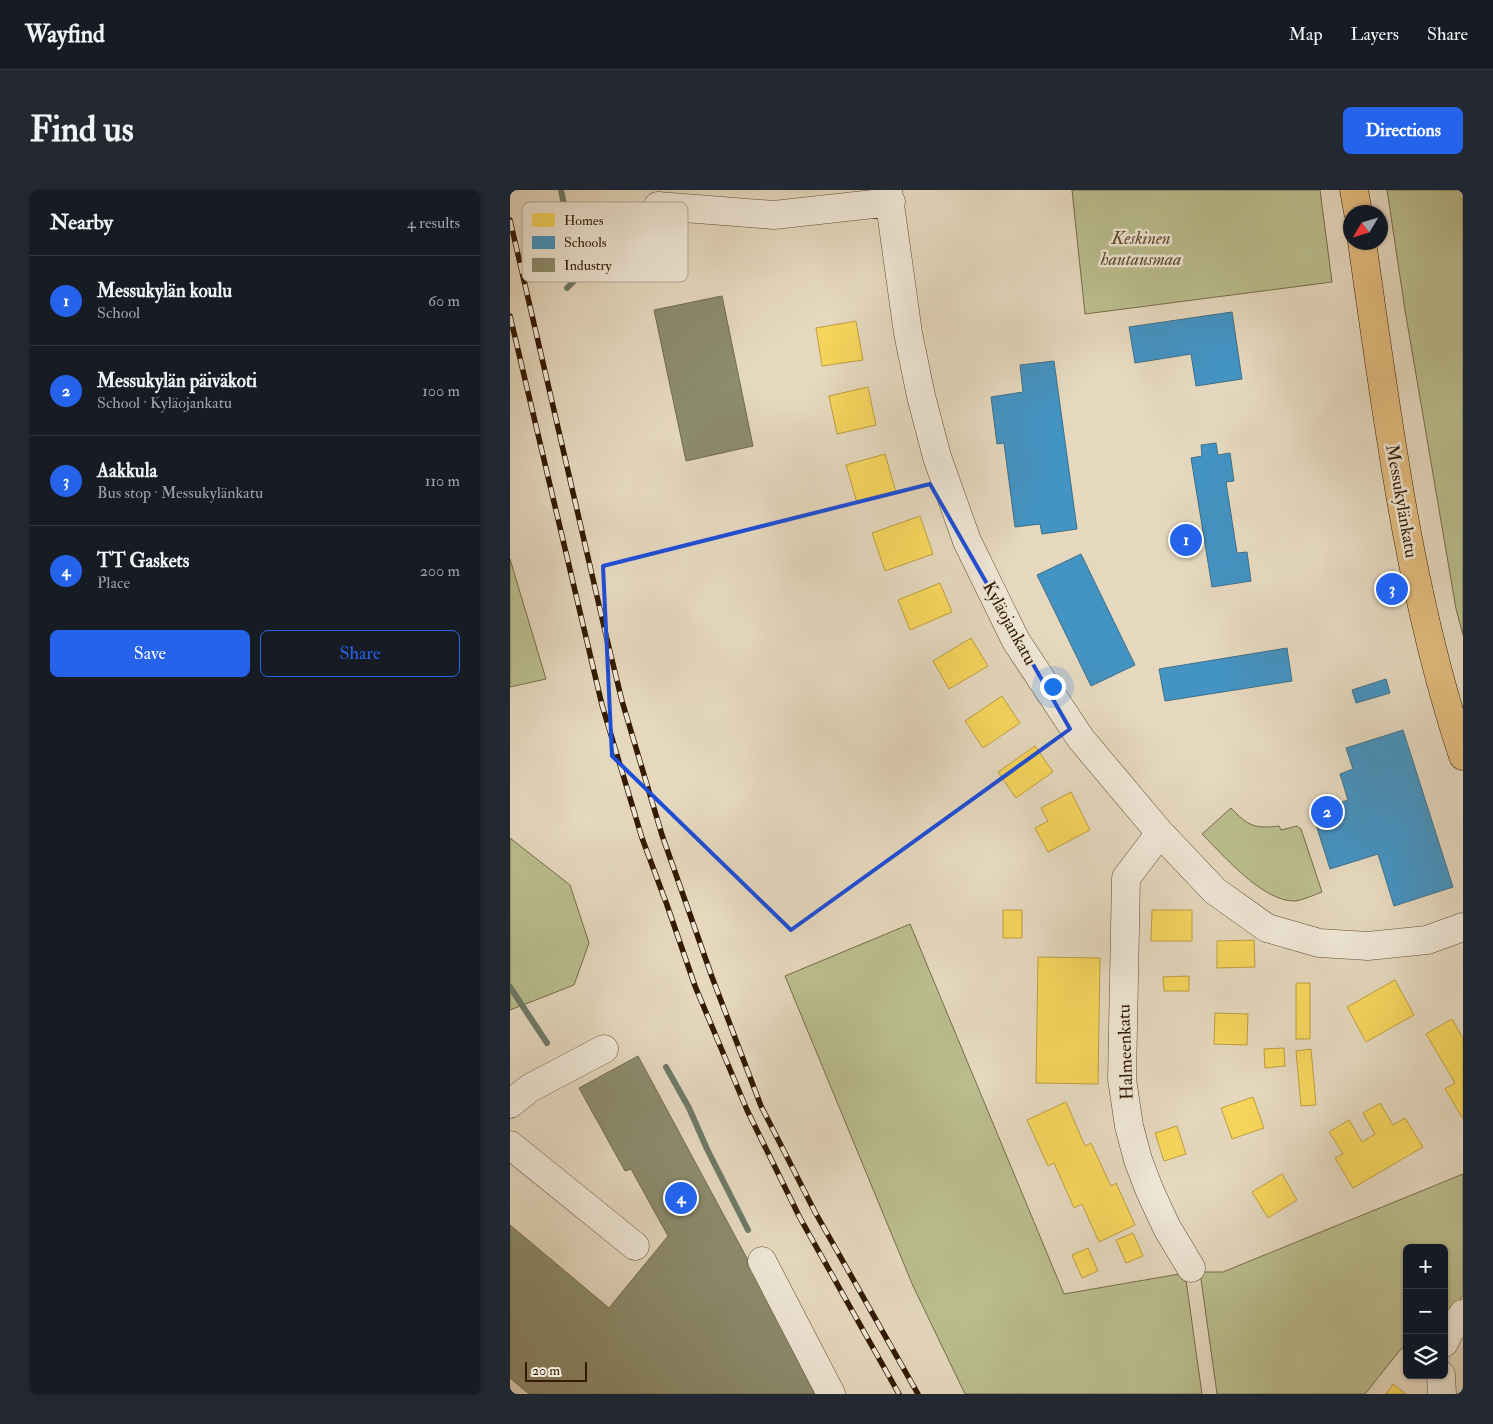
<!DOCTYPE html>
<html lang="en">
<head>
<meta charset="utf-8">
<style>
	:root { --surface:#171b24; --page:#242831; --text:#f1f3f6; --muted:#9ea1a6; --line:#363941; --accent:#2563eb }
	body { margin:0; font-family:"IM FELL Double Pica",serif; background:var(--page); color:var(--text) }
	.controls { position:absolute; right:15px; bottom:15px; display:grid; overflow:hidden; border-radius:8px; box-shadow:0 1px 4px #0004 }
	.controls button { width:45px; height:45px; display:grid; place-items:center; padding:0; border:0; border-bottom:1px solid var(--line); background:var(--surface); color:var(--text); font:25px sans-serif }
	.compass { position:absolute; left:833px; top:15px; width:45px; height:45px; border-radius:50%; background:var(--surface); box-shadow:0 1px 4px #0004; rotate:232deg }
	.scale { position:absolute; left:15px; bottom:12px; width:62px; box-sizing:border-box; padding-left:5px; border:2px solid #331a00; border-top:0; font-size:14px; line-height:18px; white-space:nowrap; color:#331a00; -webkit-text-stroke:4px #eee6d5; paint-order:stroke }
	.you { position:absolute; left:542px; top:496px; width:18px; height:18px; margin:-12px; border:4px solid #fff; border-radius:50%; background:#1a73e8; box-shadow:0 0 0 8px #1a73e833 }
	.badge { display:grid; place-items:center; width:32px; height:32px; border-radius:50%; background:var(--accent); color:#fff; font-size:16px; font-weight:700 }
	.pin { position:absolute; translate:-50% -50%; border:2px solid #fff; box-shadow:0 1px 5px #0006 }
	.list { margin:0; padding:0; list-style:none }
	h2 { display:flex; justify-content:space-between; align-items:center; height:65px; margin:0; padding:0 20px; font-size:21px }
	h2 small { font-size:16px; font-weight:400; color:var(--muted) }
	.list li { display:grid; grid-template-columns:32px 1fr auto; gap:15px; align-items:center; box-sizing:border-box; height:90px; padding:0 20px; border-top:1px solid var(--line) }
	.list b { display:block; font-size:19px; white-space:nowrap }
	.list p { margin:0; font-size:16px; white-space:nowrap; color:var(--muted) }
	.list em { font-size:16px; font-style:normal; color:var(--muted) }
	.actions { display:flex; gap:10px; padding:15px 20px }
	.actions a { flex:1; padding:11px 0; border:1px solid var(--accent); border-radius:8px; text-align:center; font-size:18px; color:var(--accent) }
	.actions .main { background:var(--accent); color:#fff }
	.icon { flex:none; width:28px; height:28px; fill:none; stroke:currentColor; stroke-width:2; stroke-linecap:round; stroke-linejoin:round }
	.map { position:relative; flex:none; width:953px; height:1204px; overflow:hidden; border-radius:8px }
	header { display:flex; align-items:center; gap:30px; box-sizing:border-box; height:70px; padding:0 25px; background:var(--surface); border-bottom:1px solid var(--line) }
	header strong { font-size:24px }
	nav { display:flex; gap:28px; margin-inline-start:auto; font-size:18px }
	.intro { display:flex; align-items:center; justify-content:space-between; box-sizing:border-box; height:120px; padding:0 30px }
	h1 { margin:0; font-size:35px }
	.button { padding:12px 22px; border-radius:8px; background:var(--accent); color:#fff; font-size:18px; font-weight:700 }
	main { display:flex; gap:30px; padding:0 30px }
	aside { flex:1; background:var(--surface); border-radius:8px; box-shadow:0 1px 4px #0004 }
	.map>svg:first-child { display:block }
</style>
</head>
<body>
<header>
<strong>Wayfind</strong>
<nav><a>Map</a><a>Layers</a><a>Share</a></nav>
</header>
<div class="intro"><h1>Find us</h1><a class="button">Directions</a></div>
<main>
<aside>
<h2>Nearby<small>4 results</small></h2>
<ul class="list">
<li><span class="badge">1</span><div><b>Messukylän koulu</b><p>School</p></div><em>60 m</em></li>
<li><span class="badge">2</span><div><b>Messukylän päiväkoti</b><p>School · Kyläojankatu</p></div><em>100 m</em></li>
<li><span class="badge">3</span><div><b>Aakkula</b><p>Bus stop · Messukylänkatu</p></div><em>110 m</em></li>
<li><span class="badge">4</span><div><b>TT Gaskets</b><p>Place</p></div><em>200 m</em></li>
</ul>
<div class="actions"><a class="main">Save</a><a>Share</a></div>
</aside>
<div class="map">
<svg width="953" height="1204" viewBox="0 0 953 1204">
	<rect width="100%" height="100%" fill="#e5d8be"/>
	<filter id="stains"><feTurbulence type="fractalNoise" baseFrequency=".004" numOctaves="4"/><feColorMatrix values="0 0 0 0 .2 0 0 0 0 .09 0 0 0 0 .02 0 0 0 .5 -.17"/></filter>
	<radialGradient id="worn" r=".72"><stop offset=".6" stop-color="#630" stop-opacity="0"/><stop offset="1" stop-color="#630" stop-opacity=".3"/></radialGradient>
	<path fill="#babd8e" stroke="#766c47" d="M562 0H810L822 92 575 124Z
		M877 0H953V445L946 419 895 120Z
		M0 369 36 489 0 497Z
		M721 618C738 636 745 639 769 636L771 640 787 636 791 639 812 702C804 705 793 710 785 711 753 712 713 665 692 644Z
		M0 648 60 695 79 753 64 795 0 820Z
		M400 734 554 1104 675 1083 692 1204H455L403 1096 275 786Z
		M953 984V1106L934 1127V1058H897V1155L890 1160 855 1204H707L690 1082H713Z"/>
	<path fill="#f6d55c" stroke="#bc9d40" d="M346 131 353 170 312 176 306 138Z
		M358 197 366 235 327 244 319 206Z
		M375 264 386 302 347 313 336 275Z
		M410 326 423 364 375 381 362 343Z
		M430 393 442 422 400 440 388 410Z
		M461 448 478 476 439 499 423 471Z
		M492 506 510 533 473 558 455 531Z
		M525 556 543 582 506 608 488 582Z
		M561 602 580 640 538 662 525 638 538 631 531 618Z
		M493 720H512V748H493Z
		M642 720H682V751H641Z
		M744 750 745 777 707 778V751Z
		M528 767 590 768 588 894 526 893Z
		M679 786V801H654L653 787Z
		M885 790 904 825 856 852 837 817Z
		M786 793H800V849H786Z
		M705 823 738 824 737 855 704 854Z
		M942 829 953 848V929L935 899 945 893 916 844Z
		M774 858 775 876 755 878 754 859Z
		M801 859 806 915 791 916 786 861Z
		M743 907 754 938 722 949 711 918Z
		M556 912 575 956 581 953 601 996 606 993 625 1035 589 1052 572 1014 564 1018 544 973 538 976 517 930Z
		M870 913 883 935 895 928 913 957 843 998 825 968 833 964 819 942 839 930 852 952 865 944 853 923Z
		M667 936 676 964 654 971 645 943Z
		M772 984 787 1010 758 1028 742 1002Z
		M623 1043 633 1066 616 1073 606 1050Z
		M578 1058 588 1081 572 1088 562 1065Z
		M883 1194 896 1204H876Z"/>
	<path fill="#4393c3" stroke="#3e6f88" d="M722 122 732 189 686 196 681 164 625 173 619 137Z
		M544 171 567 339 532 344 530 334 505 337 494 253 487 254 481 207 513 202 510 175Z
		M706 253 708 265 720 263 724 291 716 292 727 363 737 362 741 391 702 397 681 268 692 266 691 255Z
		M571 364 625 475 581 496 527 385Z
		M777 458 782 491 655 511 649 479Z
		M876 489 880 503 846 513 842 500Z
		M893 540 943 697 884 716 868 664 820 679 802 622 838 610 830 584 843 579 836 558Z"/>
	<path fill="#8c8c6e" stroke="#716a4d" d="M212 106 243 256 176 271 144 120Z
		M128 866 309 1202 307 1204H19L0 1188V1035L99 1118 158 1046 121 979 115 981 69 898Z"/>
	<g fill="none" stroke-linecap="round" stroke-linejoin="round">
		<path stroke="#6e7a68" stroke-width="6" d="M51 0 68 87 57 98
			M0 797 37 853
			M156 877 179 918 197 959 238 1040"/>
		<g stroke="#604a30" stroke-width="29">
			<path id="minor" d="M378 0 398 143 411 206 427 267 457 351 506 451 571 549 650 643 705 701 757 738 809 753 858 756 917 750 953 737
				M148 16 264 25 381 12
				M650 643 616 688 612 889 619 936 628 970 639 999 657 1038 681 1078
				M0 914 20 898 94 859
				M0 955 125 1056
				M252 1071 321 1204
				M934 1153 940 1141 953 1124
				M931 1185 932 1204"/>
		</g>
		<g stroke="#331a00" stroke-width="29">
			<path id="major" d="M844 0 848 22
				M852 52C877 225 898 400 953 566"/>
		</g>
		<use href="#minor" stroke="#eee6d5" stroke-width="28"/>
		<use href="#major" stroke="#e2bc7f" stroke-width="28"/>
		<g stroke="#331a00" stroke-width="5.5">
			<path id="rail" d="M0 30 95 441 112 511 152 645 202 787 251 916 305 1022 408 1204
				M0 126 92 515 132 648 157 715 185 796 237 920 290 1028 389 1204"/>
		</g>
		<use href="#rail" stroke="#eee6d5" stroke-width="4" stroke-dasharray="11" stroke-linecap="butt"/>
	</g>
	<path fill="none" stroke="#1d4ed8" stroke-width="4" stroke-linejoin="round" d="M420 294 560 539 281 740 102 566 93 376Z"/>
	<g text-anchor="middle" stroke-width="5" stroke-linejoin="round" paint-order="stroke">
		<g font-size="18" font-style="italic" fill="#5c4b2b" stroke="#eee6d5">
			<text x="631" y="54">Keskinen<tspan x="631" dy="21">hautausmaa</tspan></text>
		</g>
		<g font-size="18" fill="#331a00" stroke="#eee6d5">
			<text transform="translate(892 311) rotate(80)" y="6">Messukylänkatu</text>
			<text transform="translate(500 433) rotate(61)" y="6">Kyläojankatu</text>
			<text transform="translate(615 862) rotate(-92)" y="6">Halmeenkatu</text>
		</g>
	</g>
	<rect x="12" y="12" width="166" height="80" rx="8" fill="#eee6d5" stroke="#b6a995" stroke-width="1"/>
	<rect x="22" y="23" width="23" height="14" fill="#f6d55c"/>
	<rect x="22" y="46" width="23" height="13" fill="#4393c3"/>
	<rect x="22" y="68" width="23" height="14" fill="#8c8c6e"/>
	<g font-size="14" fill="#331a00">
		<text x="54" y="35">Homes</text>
		<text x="54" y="57">Schools</text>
		<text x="54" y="80">Industry</text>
	</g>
	<rect width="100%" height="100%" filter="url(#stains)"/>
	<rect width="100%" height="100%" fill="url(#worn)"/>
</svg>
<div class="controls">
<button>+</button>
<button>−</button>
<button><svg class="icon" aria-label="layers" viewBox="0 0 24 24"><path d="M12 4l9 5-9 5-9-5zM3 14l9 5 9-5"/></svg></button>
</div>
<svg class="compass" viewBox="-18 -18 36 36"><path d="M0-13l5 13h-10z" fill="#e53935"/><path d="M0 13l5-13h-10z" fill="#9ea1a6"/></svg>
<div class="scale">20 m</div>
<div class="you"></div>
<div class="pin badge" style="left:676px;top:350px">1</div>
<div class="pin badge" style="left:817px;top:622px">2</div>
<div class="pin badge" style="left:882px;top:399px">3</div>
<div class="pin badge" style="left:171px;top:1008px">4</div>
</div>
</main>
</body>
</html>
